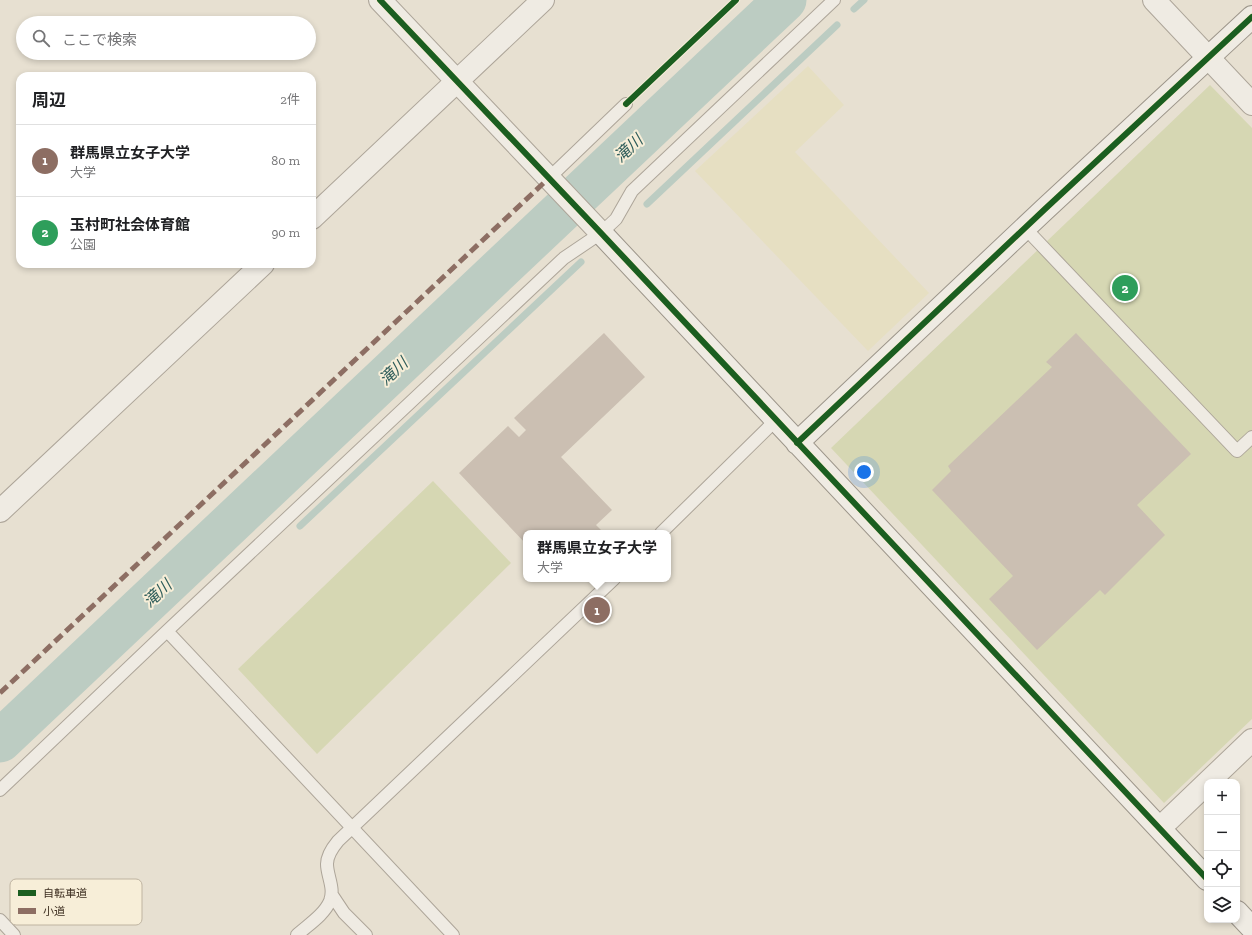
<!DOCTYPE html>
<html lang="ja">
<head>
<meta charset="utf-8">
<style>
	:root { --surface:#fff; --page:#f6f6f6; --text:#202124; --muted:#757577; --line:#e0e0e0; --accent:#786c5e }
	body { margin:0; font-family:"Zilla Slab","Noto Sans JP",serif; background:var(--page); color:var(--text) }
	.controls { position:absolute; right:12px; bottom:12px; display:grid; overflow:hidden; border-radius:8px; box-shadow:0 2px 6px #0003 }
	.controls button { width:36px; height:36px; display:grid; place-items:center; padding:0; border:0; border-bottom:1px solid var(--line); background:var(--surface); color:var(--text); font:20px sans-serif }
	.you { position:absolute; left:864px; top:472px; width:14px; height:14px; margin:-10px; border:3px solid #fff; border-radius:50%; background:#1a73e8; box-shadow:0 0 0 6px #1a73e833 }
	.badge { display:grid; place-items:center; width:26px; height:26px; border-radius:50%; background:var(--accent); color:#fff; font-size:13px; font-weight:700 }
	.pin { position:absolute; translate:-50% -50%; border:2px solid #fff; box-shadow:0 1px 4px #0006 }
	.popup { position:absolute; left:523px; top:530px; width:148px; height:52px; box-sizing:border-box; display:grid; place-content:center; border-radius:8px; background:var(--surface); filter:drop-shadow(0 1px 3px #0005); font-size:13px; white-space:nowrap; color:var(--muted) }
	.popup b { font-size:15px; color:var(--text) }
	.popup::after { content:''; position:absolute; left:50%; top:100%; margin-left:-8px; border:8px solid transparent; border-top-color:var(--surface) }
	.list { margin:0; padding:0; list-style:none }
	h2 { display:flex; justify-content:space-between; align-items:center; height:52px; margin:0; padding:0 16px; font-size:17px }
	h2 small { font-size:13px; font-weight:400; color:var(--muted) }
	.list li { display:grid; grid-template-columns:26px 1fr auto; gap:12px; align-items:center; box-sizing:border-box; height:72px; padding:0 16px; border-top:1px solid var(--line) }
	.list b { display:block; font-size:15px; white-space:nowrap }
	.list p { margin:0; font-size:13px; white-space:nowrap; color:var(--muted) }
	.list em { font-size:13px; font-style:normal; color:var(--muted) }
	.icon { flex:none; width:22px; height:22px; fill:none; stroke:currentColor; stroke-width:2; stroke-linecap:round; stroke-linejoin:round }
	.map { position:relative; flex:none; width:1252px; height:935px; overflow:hidden }
	.search { position:absolute; background:var(--surface); box-shadow:0 2px 6px #0003; left:16px; top:16px; width:300px; height:44px; display:flex; align-items:center; gap:10px; box-sizing:border-box; padding:0 14px; border-radius:22px; color:var(--muted); font-size:15px }
	.panel { position:absolute; background:var(--surface); box-shadow:0 2px 6px #0003; left:16px; top:72px; width:300px; height:196px; border-radius:12px }
	.map>svg:first-child { display:block }
</style>
</head>
<body>
<div class="map">
<svg width="1252" height="935" viewBox="0 0 1252 935">
	<rect width="100%" height="100%" fill="#e7e0d1"/>
	<path fill="#e6dfc2" d="M808 66 844 105 795 152 929 293 868 351 695 171Z"/>
	<path fill="#d6d7b3" d="M1210 85 1252 128V719L1164 803 831 448Z
		M433 481 511 563 317 754 238 669Z"/>
	<g fill="none" stroke-linecap="round" stroke-linejoin="round">
		<path stroke="#bcccc2" stroke-width="7" d="M854 9 864 0
			M647 204 837 25
			M300 526 581 262"/>
		<path stroke="#bcccc2" stroke-width="43" d="M0 741 785 0"/>
	</g>
	<path fill="#cbbfb2" d="M604 333 645 377 561 457 612 510 596 525 604 533H526V544L459 473 508 426 519 437 526 430 514 418Z
		M1076 333 1191 454 1137 505 1165 535 1105 595 1100 590 1037 650 989 599 1013 576 932 490 951 471 948 466 1052 367 1046 362Z"/>
	<g fill="none" stroke-linecap="round" stroke-linejoin="round">
		<g stroke="#ada599" stroke-width="14">
			<path id="lane" d="M549 178 626 104
				M1025 228 1237 451 1252 437
				M661 533 776 420
				M167 631 453 935
				M0 790 167 631 564 258 601 233 616 219 632 191 834 0
				M332 895 344 913 366 935
				M0 920 14 935
				M297 935C308 925 324 915 330 901 335 888 327 876 327 864 327 855 333 847 338 841L614 579"/>
		</g>
		<g stroke="#ada599" stroke-width="24">
			<path id="street" d="M380 0 601 233
				M1154 0 1252 104
				M312 218 543 0
				M0 511 263 264
				M1208 782 1252 740
				M1160 828 1207 783"/>
		</g>
		<g stroke="#9c958a" stroke-width="24">
			<path id="secondary" d="M601 233 1207 879
				M797 443 1045 209 1252 17
				M1237 912 1252 928"/>
		</g>
		<use href="#lane" stroke="#efebe3" stroke-width="12"/>
		<use href="#street" stroke="#efebe3" stroke-width="22"/>
		<use href="#secondary" stroke="#efebe3" stroke-width="22"/>
		<path stroke="#8d6e63" stroke-width="5" stroke-dasharray="10 5" stroke-linecap="butt" d="M0 693 549 178"/>
		<g stroke="#f7eed8" stroke-width="8">
			<path id="cycleway" d="M380 0 601 233 1207 879
				M626 104 736 0
				M797 443 1045 209 1252 17"/>
		</g>
		<use href="#cycleway" stroke="#1b5e20" stroke-width="6"/>
	</g>
	<g text-anchor="middle" stroke-width="4" stroke-linejoin="round" paint-order="stroke">
		<g font-size="16" font-style="italic" fill="#2f5d5a" stroke="#f7eed8">
			<text transform="translate(628 148) rotate(-43)" y="6">滝川</text>
			<text transform="translate(393 371) rotate(-43)" y="6">滝川</text>
			<text transform="translate(157 593) rotate(-43)" y="6">滝川</text>
		</g>
	</g>
	<rect x="10" y="879" width="132" height="46" rx="6" fill="#f7eed8" stroke="#bfb4a1" stroke-width="1"/>
	<rect x="18" y="890" width="18" height="6" fill="#1b5e20"/>
	<rect x="18" y="908" width="18" height="6" fill="#8d6e63"/>
	<g font-size="11" fill="#3d2e20">
		<text x="43" y="897">自転車道</text>
		<text x="43" y="915">小道</text>
	</g>
</svg>
<div class="controls">
<button>+</button>
<button>−</button>
<button><svg class="icon" aria-label="locate" viewBox="0 0 24 24"><circle cx="12" cy="12" r="6"/><path d="M12 2v4M12 18v4M2 12h4M18 12h4"/></svg></button>
<button><svg class="icon" aria-label="layers" viewBox="0 0 24 24"><path d="M12 4l9 5-9 5-9-5zM3 14l9 5 9-5"/></svg></button>
</div>
<div class="you"></div>
<div class="pin badge" style="left:597px;top:610px;background:#8d6e63">1</div>
<div class="popup"><b>群馬県立女子大学</b>大学</div>
<div class="pin badge" style="left:1125px;top:288px;background:#2e9e5b">2</div>
<div class="search"><svg class="icon" aria-label="search" viewBox="0 0 24 24"><circle cx="10" cy="10" r="6"/><path d="M15 15l6 6"/></svg>ここで検索</div>
<section class="panel">
<h2>周辺<small>2件</small></h2>
<ul class="list">
<li><span class="badge" style="background:#8d6e63">1</span><div><b>群馬県立女子大学</b><p>大学</p></div><em>80 m</em></li>
<li><span class="badge" style="background:#2e9e5b">2</span><div><b>玉村町社会体育館</b><p>公園</p></div><em>90 m</em></li>
</ul>
</section>
</div>
</body>
</html>
